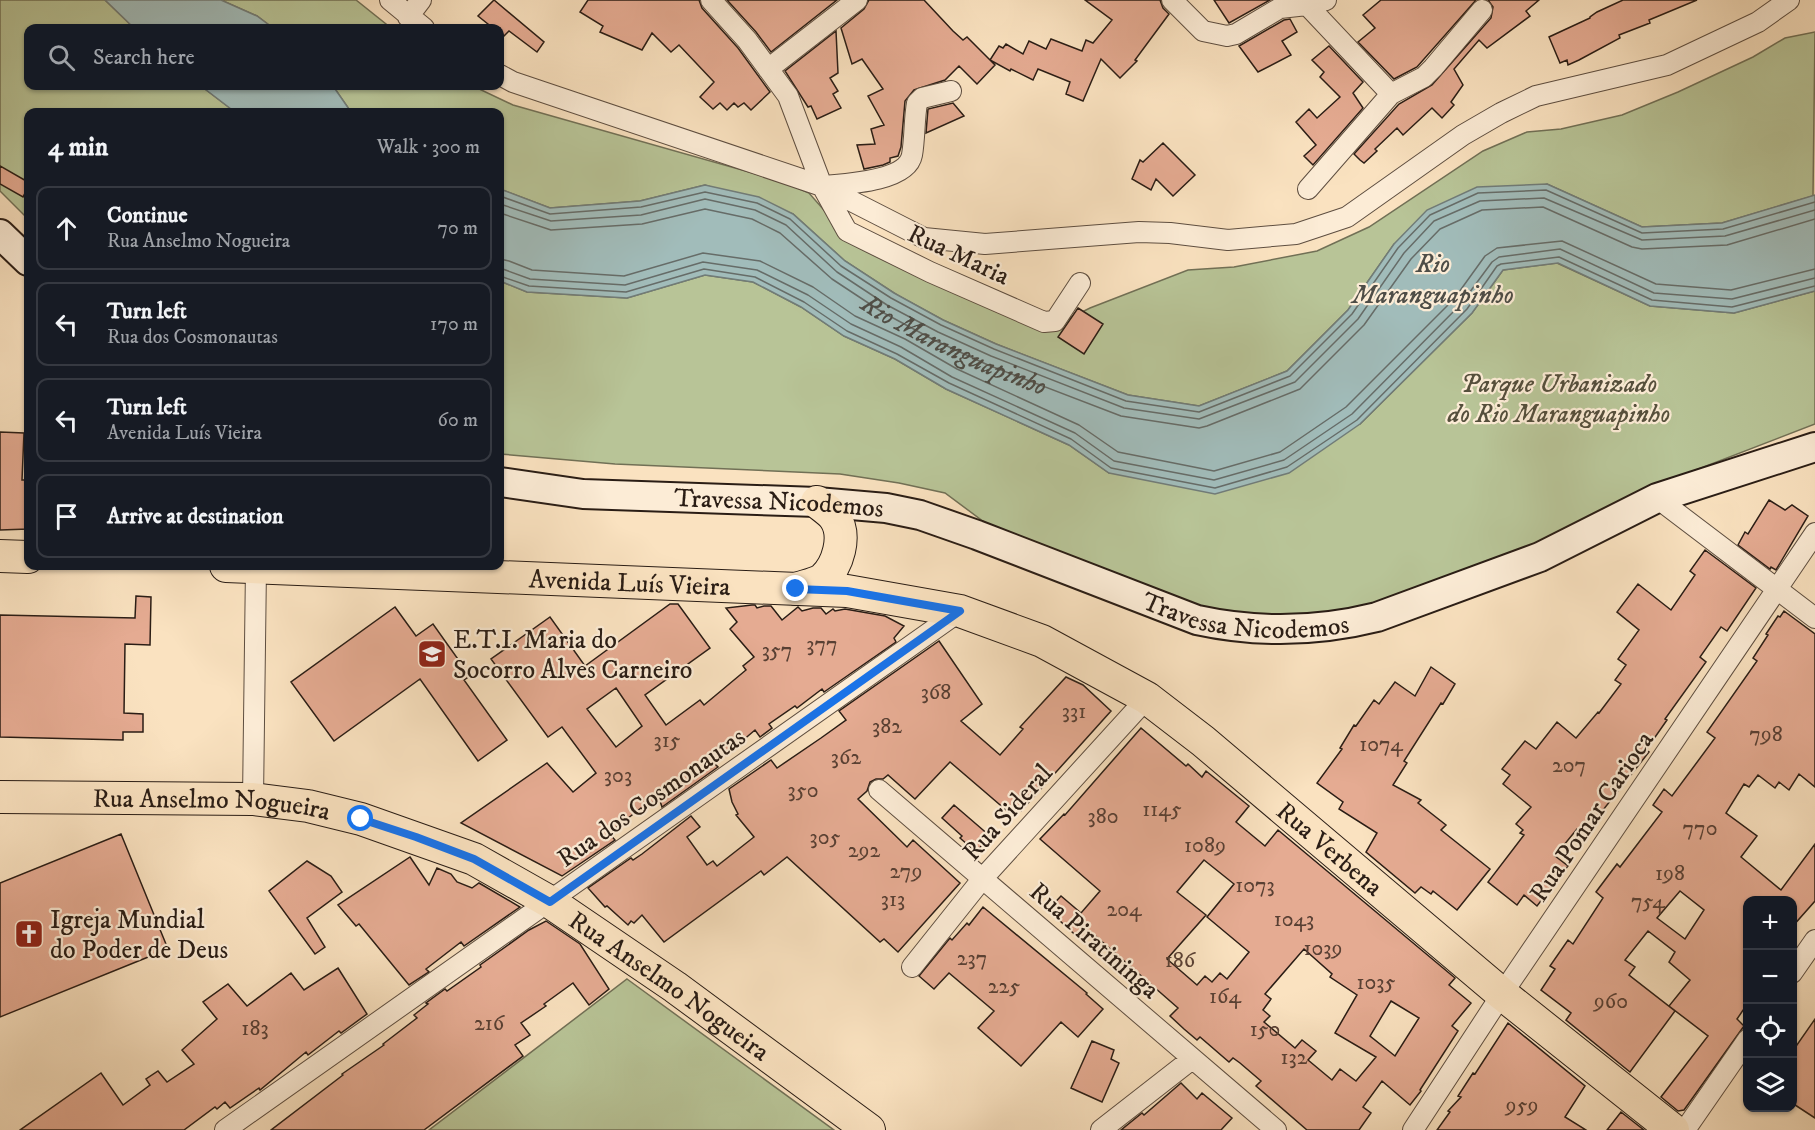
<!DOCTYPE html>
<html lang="en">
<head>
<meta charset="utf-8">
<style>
	:root { --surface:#171b24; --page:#20242c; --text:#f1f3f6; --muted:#9ea1a6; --line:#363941 }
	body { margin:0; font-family:"IM FELL DW Pica",serif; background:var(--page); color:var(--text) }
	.controls { position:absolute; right:18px; bottom:18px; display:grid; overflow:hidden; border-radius:12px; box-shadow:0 2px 4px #0004 }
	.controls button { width:54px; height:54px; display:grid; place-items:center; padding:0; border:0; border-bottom:2px solid var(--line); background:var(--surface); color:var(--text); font:30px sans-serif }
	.stop { position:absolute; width:18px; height:18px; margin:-14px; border:4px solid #1a73e8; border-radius:50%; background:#fff }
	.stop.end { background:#1a73e8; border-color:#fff; box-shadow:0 2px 6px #0008 }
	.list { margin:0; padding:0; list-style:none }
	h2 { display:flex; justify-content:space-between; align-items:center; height:78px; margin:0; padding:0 24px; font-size:26px }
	h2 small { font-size:20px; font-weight:400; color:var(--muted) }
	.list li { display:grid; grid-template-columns:39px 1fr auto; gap:18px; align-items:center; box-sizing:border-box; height:84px; margin:0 12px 12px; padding:0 12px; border:2px solid var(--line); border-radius:12px }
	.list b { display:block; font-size:22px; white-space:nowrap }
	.list p { margin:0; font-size:20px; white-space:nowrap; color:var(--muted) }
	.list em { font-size:20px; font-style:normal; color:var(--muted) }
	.icon { flex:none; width:33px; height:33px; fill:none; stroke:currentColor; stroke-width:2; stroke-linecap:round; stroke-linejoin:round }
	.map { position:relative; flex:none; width:1815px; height:1130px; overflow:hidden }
	.search { position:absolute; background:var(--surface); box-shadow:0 2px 4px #0004; left:24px; top:24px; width:480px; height:66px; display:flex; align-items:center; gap:15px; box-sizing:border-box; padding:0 21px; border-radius:12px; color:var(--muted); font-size:22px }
	.panel { position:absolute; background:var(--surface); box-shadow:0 2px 4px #0004; left:24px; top:108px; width:480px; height:462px; border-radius:12px }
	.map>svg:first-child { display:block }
</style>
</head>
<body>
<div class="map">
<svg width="1815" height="1130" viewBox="0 0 1815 1130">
	<rect width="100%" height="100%" fill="#fae2c0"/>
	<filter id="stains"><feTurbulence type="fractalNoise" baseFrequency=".00333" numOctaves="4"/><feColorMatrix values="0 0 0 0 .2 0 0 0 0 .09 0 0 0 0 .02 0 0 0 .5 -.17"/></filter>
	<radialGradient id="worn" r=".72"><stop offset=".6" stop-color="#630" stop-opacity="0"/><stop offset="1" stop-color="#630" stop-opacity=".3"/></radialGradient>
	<path fill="#b8c497" stroke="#717056" stroke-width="1.5" d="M0 0H105L134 28H28V86H201L235 112H28V219L0 191Z
		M221 0H356L391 28H273L257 16Z
		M1815 32 1813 196 1722 223 1642 227 1547 184 1394 244 1348 310 1287 371 1199 406 1128 395 996 344 943 320 897 295 845 261 793 214 705 185 640 201 550 208 500 189V112H351L333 86H473L513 105 781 181 809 193 845 234 1062 322 1090 308 1188 270 1234 267 1317 251 1369 227 1483 151 1527 132 1561 129 1622 115 1678 92 1753 57 1785 38Z
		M1557 263 1650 306 1734 313 1815 291V424L1644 490 1527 552 1374 607 1309 618 1198 611 1003 536 945 493 899 483 840 474 615 464 500 454V281L527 292 627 298 705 275 753 282 801 307 844 336 895 359 946 389 1069 445 1109 473 1360 424 1472 313 1503 270Z
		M627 979 834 1130H429Z"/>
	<path fill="#a1bcba" stroke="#717c78" stroke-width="1.5" d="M105 0H221L257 16 273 28H134Z
		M201 86H333L351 112H235Z
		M1547 184 1642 227 1722 223 1815 195V291L1734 313 1650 306 1558 263 1503 270 1472 313 1360 424 1289 473 1215 494 1109 473 1069 445 946 389 895 359 844 336 801 307 753 282 705 275 627 298 527 292 500 281V189L550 208 640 201 705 185 759 197 793 214 845 261 894 293 943 320 996 344 1128 395 1199 406 1287 371 1348 310 1394 244 1427 210 1477 187Z"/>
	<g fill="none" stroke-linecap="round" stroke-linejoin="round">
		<g stroke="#666c68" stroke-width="1.5">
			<path d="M500 196 550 214 641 207 705 192 757 203 790 219 841 266 891 298 941 325 994 349 1126 401 1199 412 1290 376 1352 314 1398 248 1430 215 1478 193 1546 190 1642 233 1723 229 1815 202"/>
			<path d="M500 204 551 221 641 215 705 199 755 210 786 225 837 272 887 305 938 332 991 356 1124 408 1199 419 1295 382 1358 319 1404 253 1434 221 1480 201 1544 198 1642 240 1725 236 1815 210"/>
			<path id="s1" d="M500 213 551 230 642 224 705 209 752 219 780 233 832 279 882 312 934 340 988 365 1121 416 1199 428 1207 426 1300 389 1364 325 1411 259 1440 229 1482 210 1543 207 1632 247 1642 249 1727 245 1815 219"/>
			<path d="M500 259 509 261 532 270 624 276 703 253 760 261 813 287 855 316 905 339 957 369 1079 425 1118 452 1214 471 1280 452 1346 407 1454 299 1485 256 1497 248 1562 241 1656 284 1731 290 1815 269"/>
			<path d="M500 268 530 279 625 285 703 262 757 270 808 295 851 324 901 347 952 377 1075 433 1114 461 1214 480 1284 460 1352 414 1461 304 1492 262 1499 257 1560 249 1654 293 1732 299 1815 278"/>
			<path d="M500 276 529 286 626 292 704 269 755 277 804 302 847 331 897 354 949 383 1071 439 1111 468 1215 488 1287 467 1357 420 1467 309 1497 266 1501 264 1559 257 1652 300 1732 307 1815 286"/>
		</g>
	</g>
	<path fill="#e5ab92" stroke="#2a1d15" stroke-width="1.5" fill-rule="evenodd" d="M494 0 544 42 537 52 509 31 503 37 500 34V28H493L478 16Z
		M588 0H699L702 8 738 48 770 92 751 110 744 103 738 107 734 103 727 110 720 103 713 109 700 97 714 82 679 45 671 52 652 33 642 50 600 32 603 26 580 12Z
		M727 0H837L771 52 756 32Z
		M869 0H924L953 31 963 40 967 37 995 65 977 84 959 66 945 80 914 90 905 101 901 147 898 156 890 158V162L883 165 864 169 857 145 875 144 871 129 884 125 868 96 883 89 862 59 852 64 841 28 864 9Z
		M1085 0H1160L1163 8 1169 14 1135 60 1137 61 1120 78 1101 59 1083 101 1066 94 1070 82 1038 69 1033 80 1011 69 1010 71 990 60 999 46 1003 48 1006 44 1023 54 1029 41 1046 49 1051 39 1082 51 1086 40 1093 43 1112 20Z
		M1214 0H1270L1229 23Z
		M1381 0H1476L1417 67 1394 79 1358 42 1375 28 1363 15Z
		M1488 0H1539L1526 11 1530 16 1487 48 1479 40 1454 69 1463 85 1451 102 1454 105 1442 118 1432 108 1403 135 1397 128 1375 149 1377 151 1364 163 1360 160 1354 154 1399 104 1432 85 1491 18 1493 7Z
		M1623 0H1697L1649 20 1650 23 1619 35 1620 38 1579 60 1568 65 1567 60 1560 63 1549 37 1590 18V17L1597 12Z
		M1290 19 1297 32 1282 41 1291 55 1258 72 1239 46 1284 20Z
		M836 31 838 73 830 78 838 91 833 94 841 108 817 119 811 106 808 107 785 71Z
		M1329 46 1363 82 1353 93 1363 108 1313 165 1304 156 1316 145 1296 122 1309 109 1317 118 1340 97 1320 77 1324 72 1312 60Z
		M953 103 964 116 926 133 928 109Z
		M1163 143 1195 175 1173 196 1156 179 1151 190 1132 179 1140 160 1143 162Z
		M0 166 28 182V187L23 197 0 184Z
		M1078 308 1103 324 1084 354 1058 337Z
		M0 432 24 433 22 480H28V529L0 530Z
		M1769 500 1785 510 1792 505 1808 516 1776 570 1771 567 1770 569 1738 545 1745 532 1748 534Z
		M1705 550 1756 588 1727 631 1721 627 1700 657 1706 662 1665 719 1667 720 1646 750 1649 752 1584 834 1577 829 1555 856 1568 866 1537 906 1524 895 1517 905 1488 882 1524 835 1520 833 1523 830 1516 824 1531 807 1503 784 1510 775 1502 769 1525 741 1536 749 1557 722 1576 738 1598 712 1599 713 1621 684 1615 680 1626 665 1618 659 1639 630 1617 612 1638 584 1671 610 1695 575 1690 571Z
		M136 596 151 597 150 645 125 644 124 713 143 714V732H123V740L0 737V615L135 618Z
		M670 604H678L710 648 645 695 666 725 700 700 704 705 746 670 743 666 754 657 730 629 737 622 726 608 752 605H755L757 608 764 606H771L782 620 798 607 802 611 813 608H821L826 614 833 609 835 611 845 609 885 616 904 626 894 638 896 642 824 692 822 689 797 708 795 706 769 724 772 728 760 737 755 730 715 764 718 767 662 807 659 798 643 810 641 808 609 833 615 840 562 876 461 823 547 763 573 792 596 773 562 727 548 737 491 659 550 617 585 666ZM616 688 642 726 616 747 587 709Z
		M395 607 416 636 433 624 470 676 464 680 507 740 478 761 420 679 334 741 291 682Z
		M1784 611 1815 634V787L1799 774 1789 790 1779 782 1775 788 1758 775 1749 787 1744 784 1726 813 1757 836 1741 857 1781 890 1815 844V901L1792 927V900H1748V1003L1737 1019 1744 1026 1684 1110 1678 1111 1661 1097 1708 1036 1669 1006 1690 980 1669 962 1675 952 1648 931 1625 960 1635 967 1629 975 1675 1011 1630 1072 1566 1020 1571 1013 1541 990 1555 969 1550 966 1568 940 1573 944 1603 898 1596 892 1617 864 1620 867 1662 812 1653 805 1664 789 1672 796 1715 738 1707 732 1757 661 1753 658 1768 635 1766 634 1778 616 1780 617ZM1680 891 1704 910 1685 939 1657 918Z
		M939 641 982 704 961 721 1000 755 1023 729 1020 727 1066 677 1083 685 1111 711 1021 811 1019 809 1013 816 950 762 915 799 888 775 883 779H876L870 782 867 791 858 799 907 847 913 840 960 883 898 952 884 939 880 942 787 857 764 875 761 871 664 942 642 915 634 923 631 921 628 925 607 906 605 907 588 888 631 858 633 860 642 854 691 816 700 827 687 837 707 865 713 861 717 866 754 837 736 815 738 814 732 802 729 789 771 760 777 768 821 738 846 720 839 711Z
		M1431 667 1455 684 1443 704 1441 703 1404 761 1407 763 1393 785 1421 800 1418 803 1446 825 1441 830 1490 869 1457 910 1433 891 1431 894 1421 887 1415 893 1366 852 1377 833 1339 809 1343 802 1317 783 1342 749 1340 748 1354 725 1356 726 1374 700 1379 704 1395 682 1415 696Z
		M1141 728 1186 766 1188 764 1202 777 1206 771 1249 806 1236 822 1265 846 1278 830 1455 978 1449 985 1471 1003 1452 1026 1458 1031 1420 1090 1421 1091 1410 1105 1382 1081 1363 1107 1371 1113 1359 1130H1307L1256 1086 1261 1081 1240 1063 1233 1058 1229 1062 1200 1037 1197 1040 1184 1029 1170 1016 1178 1008 1091 932 1083 942 1048 910 1061 896 1081 913 1100 891 1040 839 1064 814 1065 815ZM1204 860 1234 884 1207 917 1249 952 1227 979 1220 973 1212 982 1205 976 1197 985 1167 959 1206 915 1177 892ZM1304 949 1332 974 1330 977 1357 995 1335 1033 1376 1057 1356 1081 1340 1069 1332 1080 1308 1060 1316 1051 1302 1040 1295 1048 1264 1022 1270 1016 1263 1010 1271 999 1265 994ZM1391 1001 1419 1018 1395 1056 1370 1036Z
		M954 805 990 836 976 852 960 838 962 836 942 818Z
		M121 834 168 949 0 1017V883Z
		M410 857 429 885 437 868 451 874 457 882 472 888 479 883 520 907 464 946 461 942 426 969 429 972 409 985 359 924 356 926 338 905Z
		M307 861 331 876 342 892 307 918 325 947 315 954 269 891Z
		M983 907 1087 993 1086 994 1103 1009 1078 1037 1061 1022 1021 1066 978 1028 994 1011 949 973 934 989 919 976 950 938 952 940 967 923 969 925Z
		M546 921 580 944 609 989 589 1005 573 983 544 1004 546 1006 521 1023 530 1035 515 1045 523 1056 424 1130H271L343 1075 342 1074 384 1045 383 1044 417 1018 414 1015 428 1004 426 1003 445 989 447 991 481 967 480 965 529 930Z
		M338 968 367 1014 341 1033 339 1031 308 1055 306 1052 260 1090 259 1088 230 1108 225 1102 217 1109 215 1107 184 1130H20L101 1073 123 1105 150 1085 146 1079 158 1071 167 1082 194 1064 182 1050 217 1019 203 1002 228 984 247 1006 291 973 304 990Z
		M1815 1019V1118L1792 1103V1052Z
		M1508 1023 1585 1086 1565 1117 1586 1130H1437L1450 1112 1448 1111 1461 1097 1458 1096 1473 1073 1475 1074Z
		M1092 1041 1114 1050 1111 1059 1119 1063 1102 1102 1071 1088Z
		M1181 1083 1197 1099 1202 1093 1232 1118 1221 1130H1121L1142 1113 1144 1115Z
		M1621 1112 1635 1123 1644 1130H1607Z"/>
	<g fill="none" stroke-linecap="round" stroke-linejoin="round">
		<g stroke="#5e4e40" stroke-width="22">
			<path id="street" d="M390 0 424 28
				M711 0 747 40 788 96 822 186 847 231 930 272 1044 322 1055 321 1080 283
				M1172 0 1203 31 1227 36 1236 34 1280 8 1307 5 1326 0
				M1307 5 1391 94
				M408 17 421 0
				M768 69 857 0
				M500 75 513 82 822 186 924 238 985 244 1139 232 1170 233 1228 240 1296 234 1347 217 1463 135 1501 113 1536 96 1667 65 1758 22 1789 0
				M822 186C844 184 907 182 912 155 915 138 914 120 917 103L922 98 951 91
				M1308 189 1391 94 1424 77 1433 68 1482 10
				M1657 498 1815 618
				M879 790 1276 1130
				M253 799 256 567
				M912 967 983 878 1147 698
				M1792 973 1815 940
				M225 1130 960 611
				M1101 1130 1192 1059
				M1413 1130 1502 994 1815 533
				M1685 1130 1748 1039"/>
		</g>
		<g stroke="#2a1d15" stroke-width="32">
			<g id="secondary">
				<path d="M0 234 28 261"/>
				<path id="s2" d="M500 482 583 494 817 502 886 508 920 515 977 535 1197 620C1257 633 1317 632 1377 617L1540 557 1657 498 1815 447"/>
			</g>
		</g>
		<g stroke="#2a1d15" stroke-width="34">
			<g id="primary">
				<path d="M0 556 28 557"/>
				<path id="s3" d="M226 566 847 591 960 611 1042 641 1147 698 1203 741 1502 994 1673 1130"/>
				<path d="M796 589C804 586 816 584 823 579 838 566 847 536 835 518 831 512 823 507 817 502"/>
				<path id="s4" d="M0 797 253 799 308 806 361 819 474 859 550 902 675 987 869 1130"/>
			</g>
		</g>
		<use href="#street" stroke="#fcecd6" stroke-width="20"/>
		<use href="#secondary" stroke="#fcecd6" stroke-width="28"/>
		<use href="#primary" stroke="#fae2c0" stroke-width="32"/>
	</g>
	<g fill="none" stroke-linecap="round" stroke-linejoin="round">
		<path stroke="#1a73e8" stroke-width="8" d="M361 819 416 837 474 859 550 902 960 611 847 591 796 589"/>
	</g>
	<defs>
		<g id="school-square" transform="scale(1.5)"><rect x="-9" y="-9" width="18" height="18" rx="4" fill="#8f2418" stroke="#fcecd6"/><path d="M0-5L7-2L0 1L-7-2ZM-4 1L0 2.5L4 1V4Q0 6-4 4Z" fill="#fff"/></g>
		<g id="church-square" transform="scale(1.5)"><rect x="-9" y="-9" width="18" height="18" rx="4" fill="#8f2418" stroke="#fcecd6"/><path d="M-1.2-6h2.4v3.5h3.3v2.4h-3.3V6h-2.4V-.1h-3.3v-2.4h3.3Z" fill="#fff"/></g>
	</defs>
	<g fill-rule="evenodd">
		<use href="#school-square" x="432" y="654"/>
		<use href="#church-square" x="29" y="934"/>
	</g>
	<g text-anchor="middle" stroke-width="4.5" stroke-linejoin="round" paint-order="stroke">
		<g font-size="22" fill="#594034">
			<text x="822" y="651">377</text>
			<text x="777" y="657">357</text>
			<text x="936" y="699">368</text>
			<text x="1074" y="718">331</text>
			<text x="887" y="733">382</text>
			<text x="1766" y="741">798</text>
			<text x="667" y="747">315</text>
			<text x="1381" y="751">1074</text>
			<text x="846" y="764">362</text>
			<text x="1569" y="772">207</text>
			<text x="618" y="782">303</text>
			<text x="803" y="797">350</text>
			<text x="1162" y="816">1145</text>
			<text x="1103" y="823">380</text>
			<text x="1700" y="835">770</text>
			<text x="825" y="844">305</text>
			<text x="1205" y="852">1089</text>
			<text x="864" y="857">292</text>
			<text x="906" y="878">279</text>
			<text x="1670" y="880">198</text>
			<text x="1255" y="892">1073</text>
			<text x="893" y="906">313</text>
			<text x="1648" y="908">754</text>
			<text x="1124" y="916">204</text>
			<text x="1294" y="926">1043</text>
			<text x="1323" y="955">1039</text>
			<text x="972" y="965">237</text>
			<text x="1180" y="967">186</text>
			<text x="1376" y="989">1035</text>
			<text x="1004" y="993">225</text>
			<text x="1225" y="1003">164</text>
			<text x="1611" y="1008">960</text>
			<text x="489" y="1030">216</text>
			<text x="255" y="1035">183</text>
			<text x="1265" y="1036">150</text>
			<text x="1294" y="1064">132</text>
			<text x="1522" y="1112">959</text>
		</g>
		<g font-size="26" fill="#2a1d15" stroke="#fcecd6">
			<text transform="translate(959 254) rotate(25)" y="9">Rua Maria</text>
			<text dy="9" stroke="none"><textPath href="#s2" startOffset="280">Travessa Nicodemos</textPath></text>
			<text dy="9" stroke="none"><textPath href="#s3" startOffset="404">Avenida Luís Vieira</textPath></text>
			<text dy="9" stroke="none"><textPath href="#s2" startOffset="766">Travessa Nicodemos</textPath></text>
			<text transform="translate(651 797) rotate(-35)" y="9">Rua dos Cosmonautas</text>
			<text dy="9" stroke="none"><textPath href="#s4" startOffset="212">Rua Anselmo Nogueira</textPath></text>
			<text transform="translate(1007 812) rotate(-48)" y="9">Rua Sideral</text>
			<text transform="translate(1591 816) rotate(-56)" y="9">Rua Pomar Carioca</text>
			<text dy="9" stroke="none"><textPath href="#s3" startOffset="1180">Rua Verbena</textPath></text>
			<text transform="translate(1095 940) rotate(41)" y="9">Rua Piratininga</text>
			<text dy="9" stroke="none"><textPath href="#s4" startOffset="716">Rua Anselmo Nogueira</textPath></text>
		</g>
		<g font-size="26" font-style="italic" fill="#554f3c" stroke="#fcecd6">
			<text x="1559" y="392">Parque Urbanizado<tspan x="1559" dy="30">do Rio Maranguapinho</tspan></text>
		</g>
		<g font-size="26" fill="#2a1d15" stroke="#fcecd6" text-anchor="start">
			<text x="453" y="648">E.T.I. Maria do<tspan x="453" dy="30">Socorro Alves Carneiro</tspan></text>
			<text x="50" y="928">Igreja Mundial<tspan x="50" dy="30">do Poder de Deus</tspan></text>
		</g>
		<g font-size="27" font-style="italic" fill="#4e4d47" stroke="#fcecd6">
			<text x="1433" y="272">Rio<tspan x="1433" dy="31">Maranguapinho</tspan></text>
			<text dy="9" stroke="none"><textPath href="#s1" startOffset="498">Rio Maranguapinho</textPath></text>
		</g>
	</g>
	<rect width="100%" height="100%" filter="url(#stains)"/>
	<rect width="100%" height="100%" fill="url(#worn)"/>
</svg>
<div class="controls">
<button>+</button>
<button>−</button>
<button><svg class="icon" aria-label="locate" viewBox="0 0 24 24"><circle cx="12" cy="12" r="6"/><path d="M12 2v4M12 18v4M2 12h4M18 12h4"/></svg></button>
<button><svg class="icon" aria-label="layers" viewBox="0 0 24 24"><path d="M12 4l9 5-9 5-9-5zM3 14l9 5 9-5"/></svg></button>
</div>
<div class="stop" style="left:361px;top:819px"></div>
<div class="stop end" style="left:796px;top:589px"></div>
<div class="search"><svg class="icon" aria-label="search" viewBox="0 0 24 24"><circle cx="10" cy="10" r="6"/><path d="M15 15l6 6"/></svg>Search here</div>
<section class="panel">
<h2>4 min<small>Walk · 300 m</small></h2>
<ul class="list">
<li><svg class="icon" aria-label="ahead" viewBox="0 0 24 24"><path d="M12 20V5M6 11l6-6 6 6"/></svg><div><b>Continue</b><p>Rua Anselmo Nogueira</p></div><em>70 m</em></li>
<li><svg class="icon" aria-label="left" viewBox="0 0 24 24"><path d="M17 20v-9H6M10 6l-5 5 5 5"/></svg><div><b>Turn left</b><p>Rua dos Cosmonautas</p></div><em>170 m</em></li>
<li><svg class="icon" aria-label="left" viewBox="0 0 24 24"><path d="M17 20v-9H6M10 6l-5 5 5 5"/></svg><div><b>Turn left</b><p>Avenida Luís Vieira</p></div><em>60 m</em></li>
<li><svg class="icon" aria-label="arrive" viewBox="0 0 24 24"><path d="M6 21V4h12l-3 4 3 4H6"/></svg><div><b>Arrive at destination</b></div></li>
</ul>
</section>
</div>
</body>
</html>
